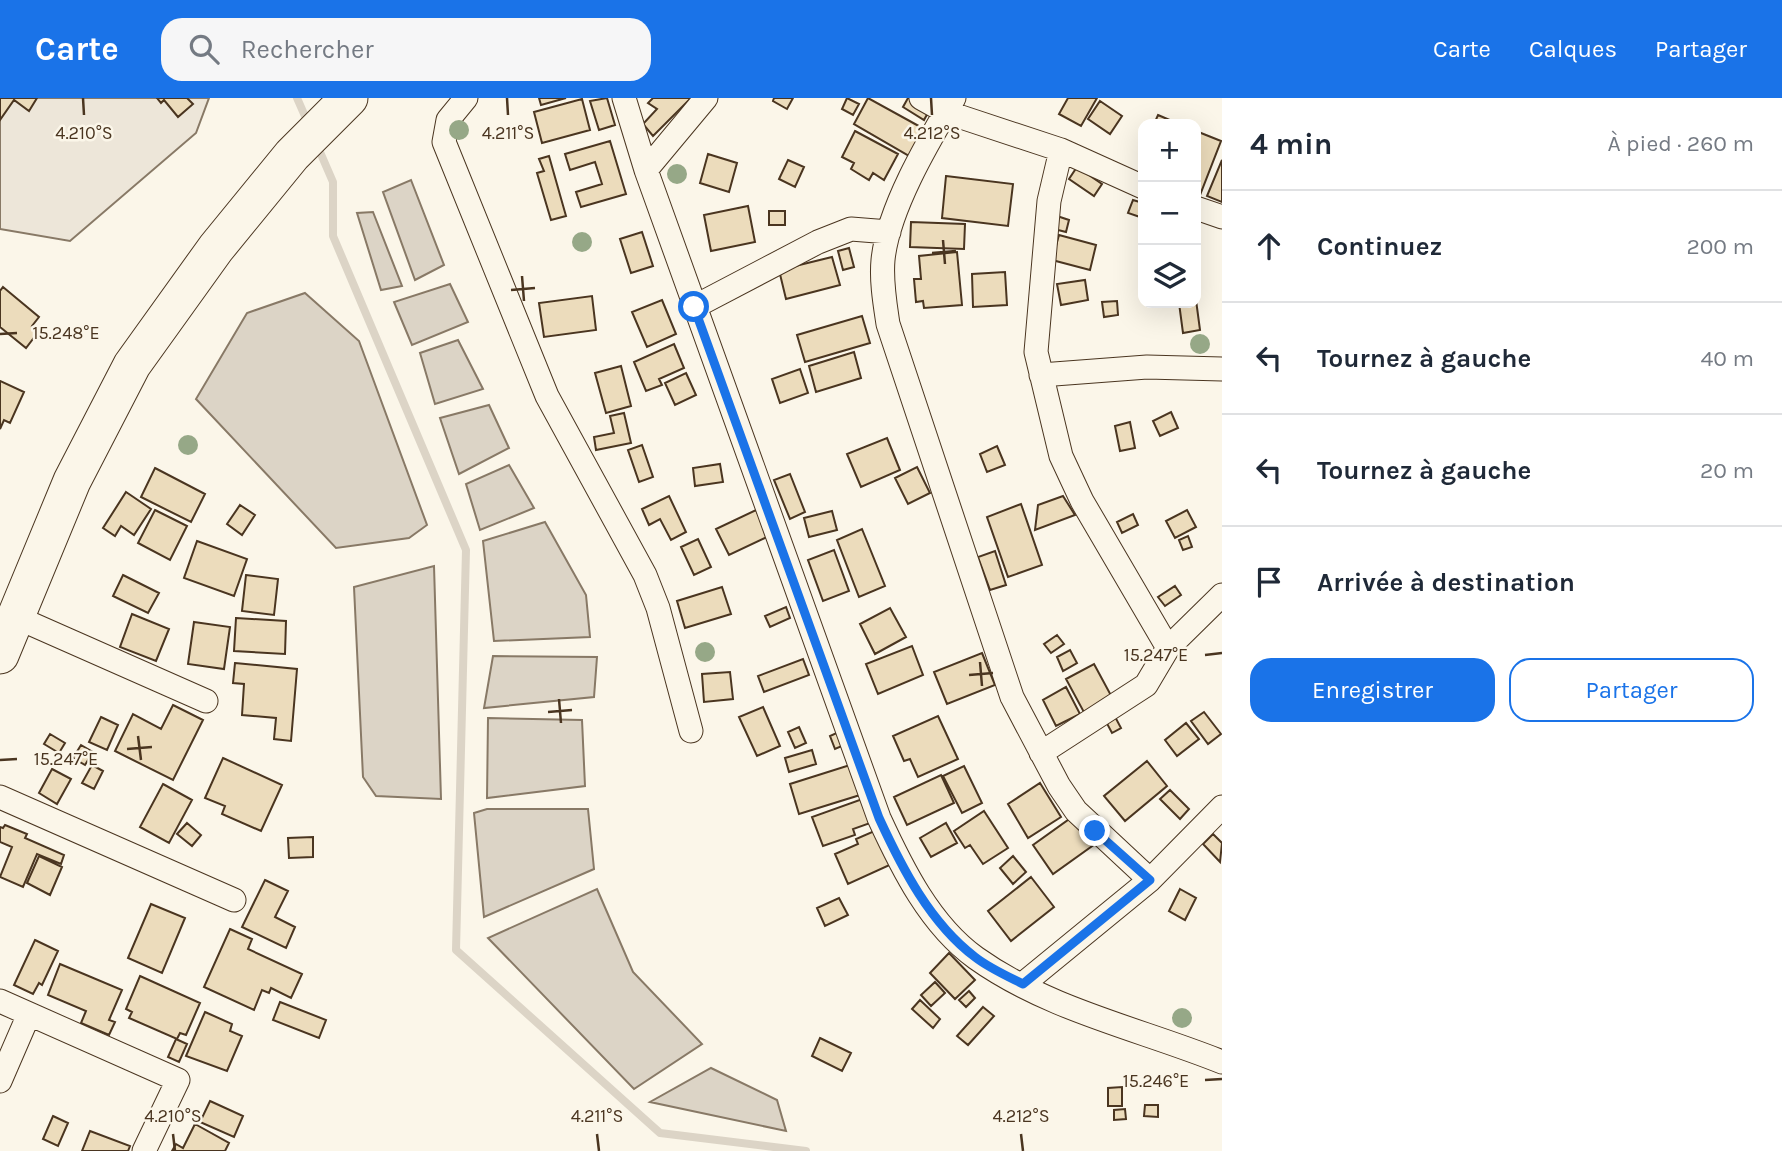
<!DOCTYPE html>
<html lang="fr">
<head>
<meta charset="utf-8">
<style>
	:root { --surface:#fff; --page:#f6f6f7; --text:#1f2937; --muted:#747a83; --line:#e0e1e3; --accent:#1a73e8 }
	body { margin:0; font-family:Karla,sans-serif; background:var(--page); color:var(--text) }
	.controls { position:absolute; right:21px; top:21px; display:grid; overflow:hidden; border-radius:14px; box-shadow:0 7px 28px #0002 }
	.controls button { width:63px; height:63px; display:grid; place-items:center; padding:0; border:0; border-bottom:2px solid var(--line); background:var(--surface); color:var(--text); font:35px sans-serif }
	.stop { position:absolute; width:21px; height:21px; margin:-16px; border:5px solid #1a73e8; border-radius:50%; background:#fff }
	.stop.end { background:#1a73e8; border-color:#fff; box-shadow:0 2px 7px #0008 }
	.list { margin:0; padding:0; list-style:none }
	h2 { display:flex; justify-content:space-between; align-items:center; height:91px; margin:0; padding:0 28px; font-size:30px }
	h2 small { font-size:23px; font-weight:400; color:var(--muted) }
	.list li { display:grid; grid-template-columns:46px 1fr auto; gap:21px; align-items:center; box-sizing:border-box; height:112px; padding:0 28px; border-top:2px solid var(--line) }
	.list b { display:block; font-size:26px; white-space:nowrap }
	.list em { font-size:23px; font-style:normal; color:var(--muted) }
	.actions { display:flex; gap:14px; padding:21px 28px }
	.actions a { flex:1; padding:16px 0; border:2px solid var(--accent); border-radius:21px; text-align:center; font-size:24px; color:var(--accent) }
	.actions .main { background:var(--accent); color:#fff }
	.icon { flex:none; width:38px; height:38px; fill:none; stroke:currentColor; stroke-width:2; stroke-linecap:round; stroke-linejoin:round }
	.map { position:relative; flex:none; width:1222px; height:1053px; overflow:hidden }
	header { display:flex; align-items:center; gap:42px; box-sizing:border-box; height:98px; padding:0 35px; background:var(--accent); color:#fff }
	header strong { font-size:33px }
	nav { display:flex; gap:38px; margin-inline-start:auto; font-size:24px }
	.search { width:490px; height:63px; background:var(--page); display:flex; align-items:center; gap:18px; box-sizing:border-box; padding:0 24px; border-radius:21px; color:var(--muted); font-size:26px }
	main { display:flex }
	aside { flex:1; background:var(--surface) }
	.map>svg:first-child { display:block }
</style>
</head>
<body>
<header>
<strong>Carte</strong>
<div class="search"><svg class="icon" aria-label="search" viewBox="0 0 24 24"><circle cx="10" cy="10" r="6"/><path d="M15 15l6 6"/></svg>Rechercher</div>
<nav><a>Carte</a><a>Calques</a><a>Partager</a></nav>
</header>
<main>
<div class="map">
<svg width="1222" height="1053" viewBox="0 0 1222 1053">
	<rect width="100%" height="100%" fill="#fbf6e9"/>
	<path fill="#ede6d9" stroke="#887966" stroke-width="2" d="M0 0H209L196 35 70 143 0 131Z"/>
	<path fill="#dcd4c6" stroke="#887966" stroke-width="2" d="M411 82 444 167 415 182 383 94Z
		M373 114 402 188 381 192 357 115Z
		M450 186 468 224 412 247 394 204Z
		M305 195 359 243 427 427 409 440 336 450 196 301 247 215Z
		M458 242 483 291 435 306 420 255Z
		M489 307 509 350 459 376 440 320Z
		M509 367 534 410 480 432 466 386Z
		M545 424 586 497 590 539 494 543 483 443Z
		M434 468 441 701 376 698 363 679 354 489Z
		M493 558 597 559 594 599 484 610Z
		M488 620 582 622 585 688 487 700Z
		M487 711H588L594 771 484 819 474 715Z
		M597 791 633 874 702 946 634 991 488 840Z
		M711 970 777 1002 786 1033 650 1004Z"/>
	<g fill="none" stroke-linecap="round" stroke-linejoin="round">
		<path stroke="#dcd4c6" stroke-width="8" d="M297 0 308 25
			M317 47 333 84V138L466 452 456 852 660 1035 806 1053"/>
	</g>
	<path fill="#ecdcbc" stroke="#4a3520" stroke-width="2" d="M0 0H37L29 13 14 2 0 22Z
		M157 0H187L193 6 178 19 164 2 161 5Z
		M539 0H566L541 7Z
		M607 0 615 27 599 32 590 3Z
		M653 0H691L653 38 643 26 657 11 648 5Z
		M774 0H793L787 11 773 3Z
		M847 0 859 6 853 17 842 11Z
		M868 0 926 32 911 59 854 26Z
		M908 0H917L931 9 924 22 903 9Z
		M1068 0H1097L1081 28 1059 16Z
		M582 1 590 32 542 45 534 14Z
		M1100 3 1122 18 1110 36 1088 21Z
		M1158 17 1179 26H1154Z
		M855 33 898 56 884 82 873 75 869 82 851 71 854 65 842 59Z
		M1196 33 1221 43 1200 97 1196 95Z
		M610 43 626 96 581 109 576 94 602 86 595 64 570 72 565 56Z
		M708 56 737 65 729 94 700 85Z
		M549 58 566 118 551 122 537 75 544 73 539 61Z
		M788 62 804 69 795 89 779 81Z
		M1222 62V104L1207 98Z
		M1077 69 1102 86 1094 98 1069 81Z
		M946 78 1013 86 1008 128 942 120Z
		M1133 102 1143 105V120L1128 115Z
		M748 108 755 144 711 153 704 117Z
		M769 113H785V127H769Z
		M1057 118 1069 122 1066 134 1054 131Z
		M911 124 965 126 964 151 910 149Z
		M642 134 653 168 631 175 620 141Z
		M1059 137 1096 147 1090 172 1052 162Z
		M849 150 854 169 843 172 838 153Z
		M957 154 962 207 924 210 923 203 916 204 914 181H921L919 158Z
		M832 159 840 187 786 201 779 172Z
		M1005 174 1007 207 973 209 972 176Z
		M1085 182 1088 202 1061 207 1057 186Z
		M3 189 39 219 32 228 39 233 26 250 0 229V193Z
		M592 198 596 232 544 239 539 205Z
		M662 202 676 236 647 249 632 214Z
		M1196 202 1200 232 1183 235 1179 205Z
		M1117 203 1118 217 1104 219 1102 204Z
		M862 218 870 245 805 264 797 237Z
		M674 246 684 270 659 281 662 287 646 293 634 264Z
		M854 254 861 280 816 294 809 268Z
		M621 268 631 308 606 315 595 275Z
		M800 271 808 295 780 305 772 281Z
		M686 275 696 297 675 307 665 285Z
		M0 283 24 294 10 325 4 322 0 331Z
		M1171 314 1178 330 1160 338 1153 323Z
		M624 315 631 345 596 352 594 339 614 335 610 318Z
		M1130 324 1135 350 1120 353 1115 328Z
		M887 340 900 372 861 389 847 356Z
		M642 347 653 379 639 384 628 352Z
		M997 348 1005 367 987 374 980 356Z
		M720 366 723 384 695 388 693 370Z
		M917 369 930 395 908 406 895 380Z
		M155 370 205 396 191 424 141 399Z
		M790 376 805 414 790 421 774 382Z
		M126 394 151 411 134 437 121 428 115 438 103 430Z
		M669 398 686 434 671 442 660 421 649 427 642 411Z
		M1063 398 1075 417 1035 432 1038 407Z
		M1021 406 1042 467 1008 479 987 419Z
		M240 407 255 417 242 437 227 426Z
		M155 412 187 428 170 462 138 445Z
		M756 412 769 438 729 457 716 431Z
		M1187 412 1196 429 1175 440 1166 423Z
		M832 413 837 432 809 439 804 420Z
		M1133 416 1138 427 1122 435 1117 424Z
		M862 431 885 488 859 499 837 442Z
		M1188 438 1192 449 1183 452 1179 442Z
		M698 441 711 469 694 477 681 449Z
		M197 443 247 461 234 498 184 480Z
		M834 452 849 493 823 503 808 462Z
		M995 453 1006 487 990 492 978 459Z
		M123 477 159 495 148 515 113 498Z
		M246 477 278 481 274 517 242 513Z
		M1175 488 1181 497 1165 508 1158 499Z
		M722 489 731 516 685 530 677 503Z
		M786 509 790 520 770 529 765 518Z
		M890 510 906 539 875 556 860 526Z
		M132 516 169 531 156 563 120 549Z
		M236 520 286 523 285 556 234 553Z
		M194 524 230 529 224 571 188 566Z
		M1057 537 1064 546 1051 555 1044 546Z
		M912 548 923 577 878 596 866 566Z
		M1070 552 1077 565 1063 573 1057 559Z
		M982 555 995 587 947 606 934 574Z
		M803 561 809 577 764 594 758 578Z
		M235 565 297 571 291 643 274 641 276 620 242 617 244 586 233 585Z
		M1094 566 1114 603 1086 618 1066 581Z
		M730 574 733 601 704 604 702 576Z
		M1066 589 1080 616 1056 628 1043 602Z
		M173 607 203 622 173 682 115 653 133 616 161 631Z
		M763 609 780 648 757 658 739 619Z
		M1112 613 1121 630 1112 635 1103 618Z
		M1204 614 1221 636 1208 646 1191 623Z
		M938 618 958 661 918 679 910 661 904 663 893 638Z
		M101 619 118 627 107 652 89 644Z
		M1186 625 1199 641 1177 658 1165 642Z
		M799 629 806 645 795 650 788 634Z
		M843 632 849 645 835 651 830 638Z
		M50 636 65 645 59 655 44 646Z
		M81 647 93 654 85 667 73 660Z
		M812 652 816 666 789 674 785 660Z
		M223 660 282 687 261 733 222 716 225 708 205 700Z
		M1147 663 1167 688 1125 723 1104 698Z
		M92 667 103 673 94 691 82 685Z
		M850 667 860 697 799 716 790 686Z
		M964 668 982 705 962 715 943 678Z
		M52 671 71 681 57 706 39 695Z
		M941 677 954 705 907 727 894 699Z
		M1040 685 1061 719 1028 740 1008 706Z
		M163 686 192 702 169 745 140 729Z
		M1170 692 1189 711 1180 721 1160 701Z
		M868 699 876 723 853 731 855 737 823 748 812 719Z
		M984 713 1008 750 983 766 970 747 965 750 954 733Z
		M1075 717 1095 746 1053 776 1033 747Z
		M187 725 201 737 192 748 177 736Z
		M946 725 957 745 931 759 920 740Z
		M5 727 27 736 25 740 64 757 61 766 37 756 23 789 0 779 12 749 0 744V729L3 730Z
		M879 731 894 765 848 786 835 756 858 746 856 741Z
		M1213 736 1222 745 1220 764 1203 746Z
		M313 739V759L289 760 288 740Z
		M39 758 62 769 50 797 27 785Z
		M1013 758 1026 774 1013 786 1000 770Z
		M1031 779 1054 809 1011 843 988 813Z
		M265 782 288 793 275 819 295 829 286 850 242 829Z
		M1180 791 1196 800 1185 822 1169 813Z
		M839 800 848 817 825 828 817 810Z
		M151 806 185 820 162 875 128 860Z
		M230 831 252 841 248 851 302 876 291 900 271 890 269 895 262 892 254 912 204 889Z
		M35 842 58 853 42 887 39 885 33 896 14 887Z
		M949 855 975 882 955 901 930 875Z
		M60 866 122 892 109 922 115 924 109 937 81 925 86 913 48 897Z
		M140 878 200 905 186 937 180 935 177 941 129 920 132 914 126 911Z
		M935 884 945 895 931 908 921 897Z
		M969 893 975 900 966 909 959 902Z
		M920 902 940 921 933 930 912 911Z
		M280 904 326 922 319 940 273 922Z
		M983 909 994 918 968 947 957 938Z
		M205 914 232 926 230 933 242 938 227 973 186 958Z
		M820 940 851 955 842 973 812 958Z
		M176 941 187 946 179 964 168 959Z
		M1122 989V1008H1108V990Z
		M210 1003 243 1018 234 1039 200 1024Z
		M1145 1007H1158V1019L1144 1018Z
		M1125 1011 1126 1021 1114 1022V1012Z
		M53 1018 68 1025 58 1048 43 1041Z
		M195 1026 229 1045 225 1053H172L176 1046 183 1050Z
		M90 1033 130 1048 128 1053H82Z"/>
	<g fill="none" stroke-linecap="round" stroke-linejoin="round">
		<g stroke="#4a3520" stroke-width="25">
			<path id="minor" d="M466 0 448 22 444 44 547 298 645 477 658 510 691 633
				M624 0 646 72 879 720C902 770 930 827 976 860 1049 912 1140 931 1222 964
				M921 0 946 14 1061 52 1143 89
				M954 0C928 44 888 111 883 162 881 183 885 206 888 226L1012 599 1059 688 1076 713 1150 782
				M1061 52 1049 103 1036 254 1061 358 1082 403 1168 550
				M646 72 706 0
				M1196 110 1222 119
				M694 209 818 144 851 131 889 134
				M1041 277 1147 269 1222 271
				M18 520 206 603
				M1041 655 1146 587 1168 550 1222 497
				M0 699 234 802
				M1023 886 1150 782 1222 709
				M0 903 178 982 144 1053
				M0 983 29 916"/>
		</g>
		<g stroke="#4a3520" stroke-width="39">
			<path id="primary" d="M0 557 72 383 132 267 216 150 292 57 349 0"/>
		</g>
		<use href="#minor" stroke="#fbf6e9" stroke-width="23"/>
		<use href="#primary" stroke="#fbf6e9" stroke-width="37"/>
	</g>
	<g fill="#96a887">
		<circle cx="459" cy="32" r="10"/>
		<circle cx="677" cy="76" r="10"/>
		<circle cx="582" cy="144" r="10"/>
		<circle cx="1200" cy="246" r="10"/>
		<circle cx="188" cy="347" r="10"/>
		<circle cx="705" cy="554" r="10"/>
		<circle cx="1182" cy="920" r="10"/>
	</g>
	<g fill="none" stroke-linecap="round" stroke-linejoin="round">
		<path stroke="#1a73e8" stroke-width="9" d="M694 209 879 720C902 770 930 825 975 859 989 870 1007 878 1023 886L1150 782 1095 733"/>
	</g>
	<path fill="none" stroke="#4a3520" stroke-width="2.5" d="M83 0 84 17M507 0 508 17M931 0 932 17M943 142 945 166M932 155 956 153M522 178 524 203M511 192 535 190M0 236 17 235M1205 557 1222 555M980 564 982 588M969 577 993 575M559 601 561 625M548 614 572 612M138 638 141 662M127 651 152 649M0 662 17 661M1205 982 1222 981M173 1036 175 1053M597 1036 599 1053M1021 1036 1023 1053"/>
	<g font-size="18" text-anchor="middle" fill="#4a3520" stroke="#fbf6e9" stroke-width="5" stroke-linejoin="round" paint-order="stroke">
		<text x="84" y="41">4.210°S</text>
		<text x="508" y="41">4.211°S</text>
		<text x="932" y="41">4.212°S</text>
		<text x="66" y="241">15.248°E</text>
		<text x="1156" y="563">15.247°E</text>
		<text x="66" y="667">15.247°E</text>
		<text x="1156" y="989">15.246°E</text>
		<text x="173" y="1024">4.210°S</text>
		<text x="597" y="1024">4.211°S</text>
		<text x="1021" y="1024">4.212°S</text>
	</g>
</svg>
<div class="controls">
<button>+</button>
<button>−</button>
<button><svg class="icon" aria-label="layers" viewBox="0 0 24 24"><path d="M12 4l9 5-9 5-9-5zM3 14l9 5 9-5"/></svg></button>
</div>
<div class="stop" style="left:694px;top:209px"></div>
<div class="stop end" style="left:1095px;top:733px"></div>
</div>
<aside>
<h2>4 min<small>À pied · 260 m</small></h2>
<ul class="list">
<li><svg class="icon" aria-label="ahead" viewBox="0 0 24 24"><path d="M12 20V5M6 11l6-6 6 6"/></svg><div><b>Continuez</b></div><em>200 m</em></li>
<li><svg class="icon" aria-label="left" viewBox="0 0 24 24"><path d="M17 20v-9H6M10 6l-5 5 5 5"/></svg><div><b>Tournez à gauche</b></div><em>40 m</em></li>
<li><svg class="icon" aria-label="left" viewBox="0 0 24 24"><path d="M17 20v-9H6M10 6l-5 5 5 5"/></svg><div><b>Tournez à gauche</b></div><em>20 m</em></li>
<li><svg class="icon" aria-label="arrive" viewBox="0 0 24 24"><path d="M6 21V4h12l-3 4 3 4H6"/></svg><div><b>Arrivée à destination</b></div></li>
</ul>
<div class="actions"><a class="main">Enregistrer</a><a>Partager</a></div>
</aside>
</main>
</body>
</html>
